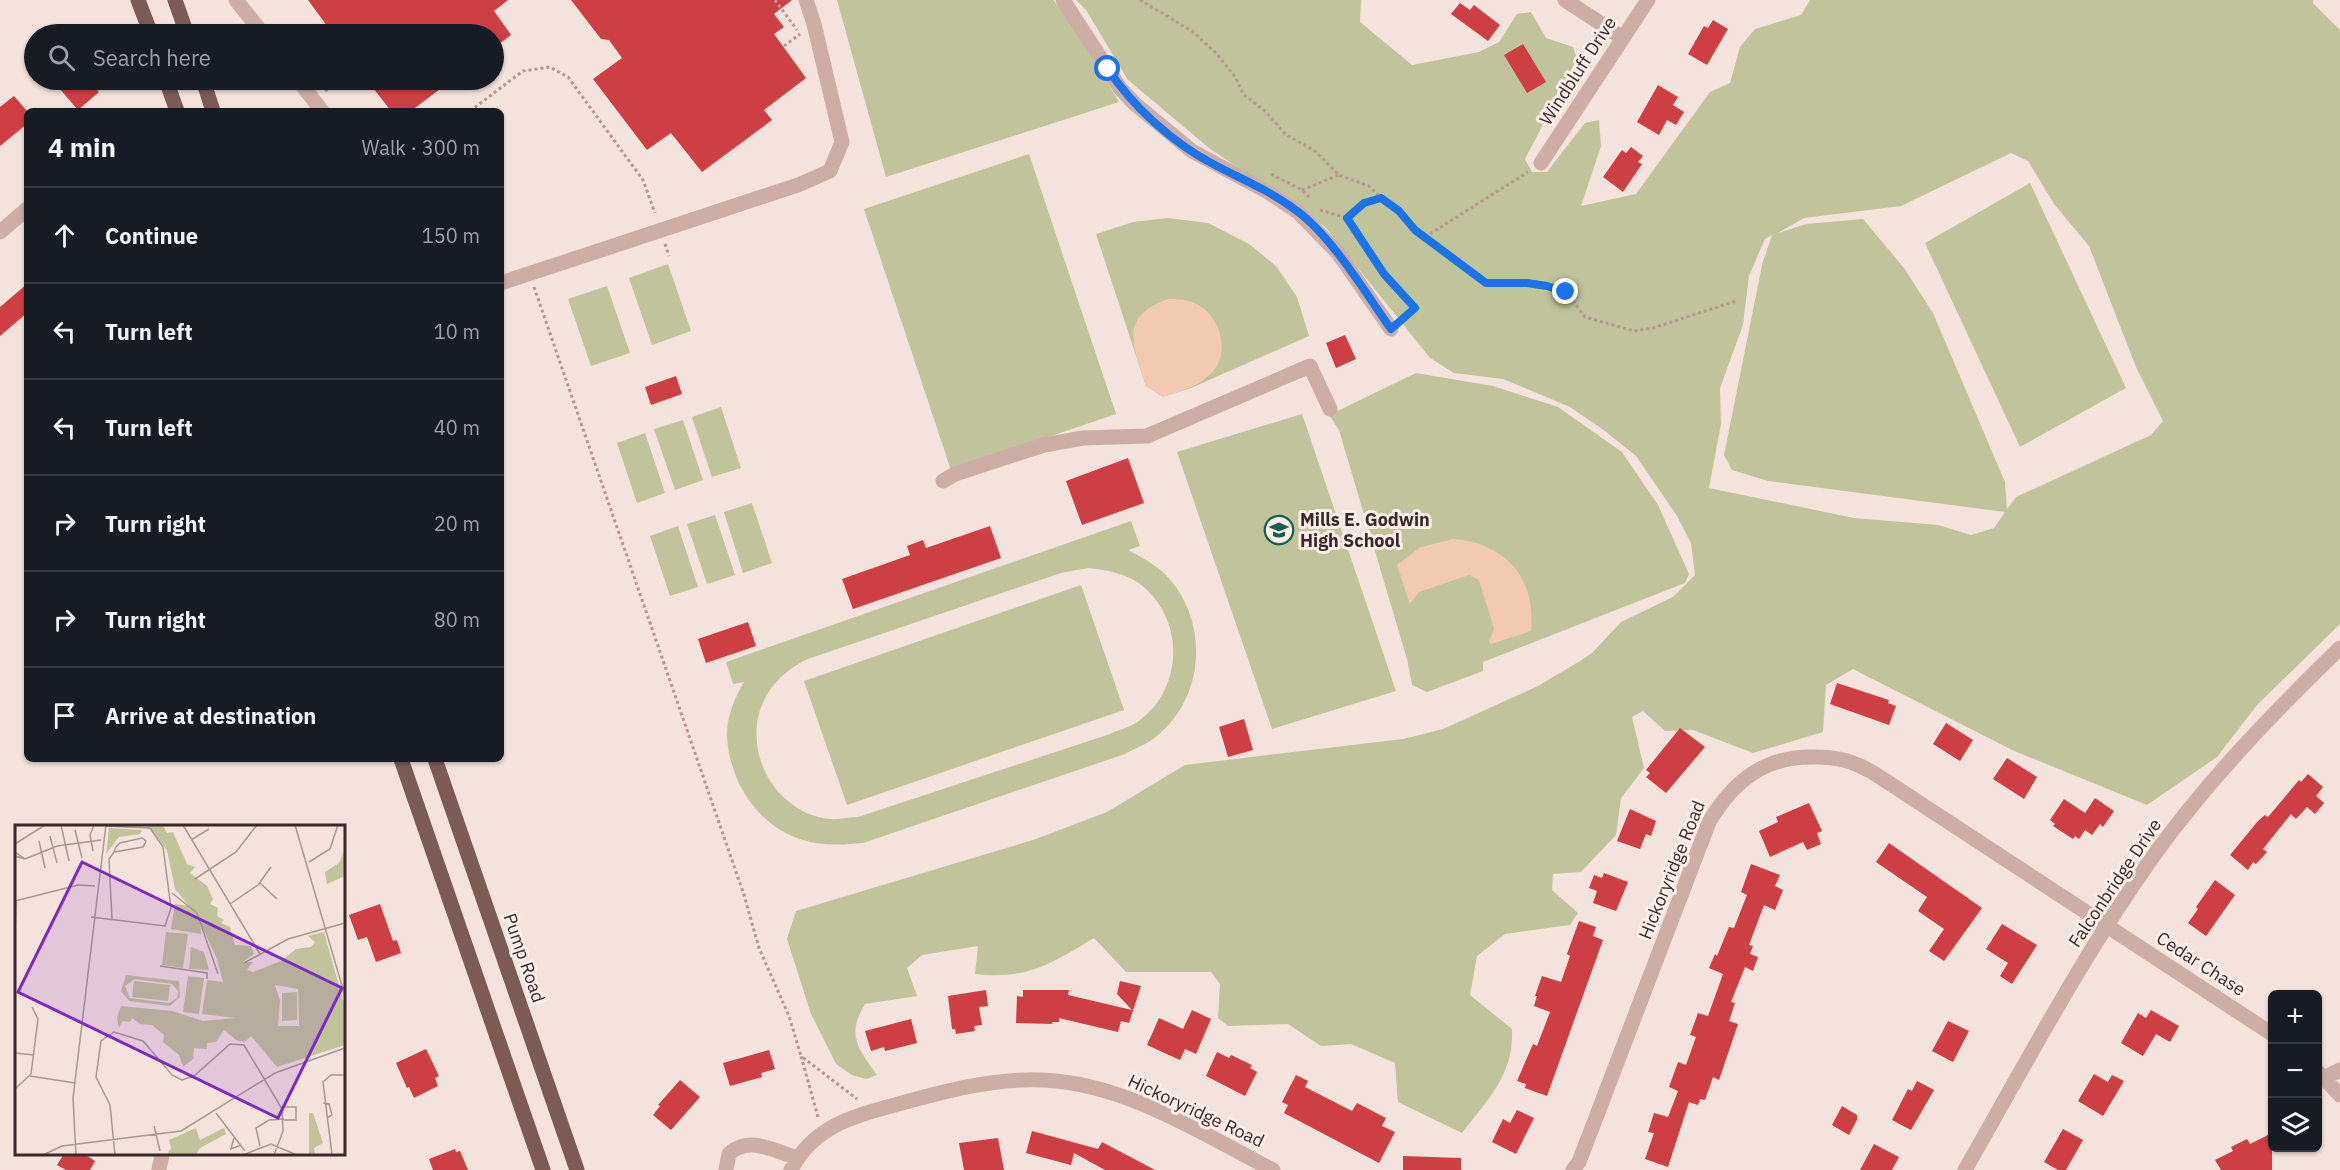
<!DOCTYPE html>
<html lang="en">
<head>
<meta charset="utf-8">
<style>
	:root { --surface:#171b24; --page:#242831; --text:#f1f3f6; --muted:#9ea1a6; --line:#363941 }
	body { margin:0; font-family:"IBM Plex Sans",sans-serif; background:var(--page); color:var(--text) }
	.controls { position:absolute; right:18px; bottom:18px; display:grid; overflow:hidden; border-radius:9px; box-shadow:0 2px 4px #0004 }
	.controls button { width:54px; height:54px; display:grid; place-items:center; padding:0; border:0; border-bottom:2px solid var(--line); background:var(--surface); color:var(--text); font:30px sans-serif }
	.stop { position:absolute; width:18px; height:18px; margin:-14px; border:4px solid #1a73e8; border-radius:50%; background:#fff }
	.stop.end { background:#1a73e8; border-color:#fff; box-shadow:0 2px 6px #0008 }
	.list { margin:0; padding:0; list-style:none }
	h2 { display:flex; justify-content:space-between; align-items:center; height:78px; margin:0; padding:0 24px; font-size:26px }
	h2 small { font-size:20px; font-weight:400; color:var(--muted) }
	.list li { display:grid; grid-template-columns:39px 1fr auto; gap:18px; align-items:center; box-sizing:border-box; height:96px; padding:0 24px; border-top:2px solid var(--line) }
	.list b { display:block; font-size:22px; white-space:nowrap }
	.list em { font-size:20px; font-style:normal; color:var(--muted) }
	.icon { flex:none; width:33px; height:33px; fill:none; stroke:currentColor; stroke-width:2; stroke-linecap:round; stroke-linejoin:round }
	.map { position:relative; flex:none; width:2340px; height:1170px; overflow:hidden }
	.search { position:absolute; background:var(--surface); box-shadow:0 2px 4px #0004; left:24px; top:24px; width:480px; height:66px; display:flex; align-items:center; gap:15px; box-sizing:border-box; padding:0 21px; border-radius:33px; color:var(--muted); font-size:22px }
	.panel { position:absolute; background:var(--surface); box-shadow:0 2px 4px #0004; left:24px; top:108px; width:480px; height:654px; border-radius:9px }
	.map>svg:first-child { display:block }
</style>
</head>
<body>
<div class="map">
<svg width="2340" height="1170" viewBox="0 0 2340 1170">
	<rect width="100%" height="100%" fill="#f4e2dc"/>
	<path fill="#c1c49a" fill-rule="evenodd" d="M837 0H1053L1070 18 1119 102 886 177Z
		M1076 0H1361L1360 22 1412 65 1479 52 1499 42 1517 14 1531 12 1546 38 1573 47 1577 59 1525 159 1532 172H1547L1585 123 1599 120 1601 146 1581 206 1636 194 1710 92 1730 83 1740 47 1755 29 1801 15 1810 0H2313V3L2340 30V624L2257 705 2217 757 2147 805 2012 750 1853 669 1826 685 1823 732 1753 753 1693 730 1665 731 1643 711 1632 717 1644 768 1621 798 1616 835 1581 872 1553 874 1552 890 1578 913 1570 925 1505 934 1477 956 1470 995 1512 1029C1514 1075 1488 1099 1462 1133L1398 1102 1395 1063 1351 1044 1321 1046 1288 1024 1228 1026 1218 1018 1220 984 1211 972H1126L1094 938C1051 964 1027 980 975 974L978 946 922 955 907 968 917 996 865 1004C846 1036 858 1048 877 1075L866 1079 852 1075 836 1064 811 1014 787 939 796 911 1033 840 1107 812 1185 765 1403 739 1443 729 1538 686 1580 661 1592 653 1621 622 1673 597 1695 575 1691 543 1677 516 1636 456 1605 431 1570 407 1503 379 1454 373 1430 358 1325 227 1209 148 1128 80 1086 10ZM2011 153 2028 161 2054 204 2089 246 2136 367 2163 421 2151 435 2016 497 2007 509 2005 482 1933 313 1904 268 1863 219 1806 224 1778 233 1804 218 1901 206ZM1772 235 1762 265 1724 455 1732 470 1768 481 2005 512 1994 528 1971 535 1938 525 1854 518 1709 488 1721 424 1720 388 1743 325 1749 276 1765 239Z
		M1029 154 1116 414 951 470 864 209Z
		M2030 183 2126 388 2020 447 1925 243Z
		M1168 218 1208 223 1249 244 1276 266 1297 297 1309 336 1191 388 1163 397 1146 386 1096 234 1133 222Z
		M668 264 691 331 652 345 629 278Z
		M607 286 630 353 591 366 568 299Z
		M1416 373 1493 386 1558 407 1622 452 1658 505 1689 574 1685 583 1483 662V671L1427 692 1412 685 1407 659 1339 430 1329 415Z
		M721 407 741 468 712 477 692 417Z
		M1302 414 1396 691 1272 729 1177 452Z
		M683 420 703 480 675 490 654 429Z
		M645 433 665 493 637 503 617 443Z
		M752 503 772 563 743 573 724 512Z
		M715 515 735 575 707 584 687 524Z
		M1131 521 1140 546 1128 550C1140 556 1156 565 1166 575 1209 620 1206 696 1157 736 1148 744 1135 748 1125 754L863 843C843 845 822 846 803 840 758 827 728 780 727 734 727 716 735 697 744 682L733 684 726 662ZM1088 568C1106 570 1125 573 1140 584 1186 619 1184 691 1136 723 1128 728 1118 730 1110 734L858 817C849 817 839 820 830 819 772 813 737 743 768 693 777 678 791 668 805 660L1061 573Z
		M678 526 698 587 670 596 650 536Z
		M1081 585 1124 710 847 805 804 681Z"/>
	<path fill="#f1cab0" d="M1168 299C1176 299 1184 299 1192 302 1215 310 1229 341 1218 364 1207 384 1182 391 1163 397L1146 386C1134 347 1117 317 1168 299Z
		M1453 539C1506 543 1536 578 1531 631L1491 644 1489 641 1494 629 1479 580 1469 575 1419 592 1410 604 1397 565 1421 547Z"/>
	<path fill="#ce3f43" d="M308 0H508L494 11 511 35 494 48V34H333Z
		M571 0H792L774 14 784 27 774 34 806 78 764 110 772 120 702 172 671 133 647 150 593 79 622 58 609 40 601 39Z
		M1460 3 1470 10 1474 5 1500 25 1488 41 1451 14Z
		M1713 20 1728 29 1707 65 1688 54 1704 26 1708 28Z
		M1523 44 1546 82 1527 93 1504 55Z
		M52 80H88L99 92 78 110Z
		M367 80H452L411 111H391Z
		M1658 85 1678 97 1673 105 1684 112 1676 125 1667 120 1659 135 1637 122Z
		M14 96 27 111V124L0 146V107Z
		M1631 147 1643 156 1638 162 1642 164 1623 192 1603 177 1622 150 1626 153Z
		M27 284V313L0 336V307Z
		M1345 335 1356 359 1336 368 1326 343Z
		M676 376 682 394 651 405 645 387Z
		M1128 458 1144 503 1082 525 1066 481Z
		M990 526 1001 558 853 609 842 579 910 555 907 546 923 540 926 548Z
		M748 622 756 646 706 663 698 639Z
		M1837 683 1889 700 1888 703 1896 706 1889 725 1830 704Z
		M1244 719 1253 750 1228 757 1219 727Z
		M1946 723 1973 740 1960 761 1933 744Z
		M1680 728 1705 747 1666 793 1646 777 1650 773 1646 770Z
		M2007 758 2037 777 2024 799 1993 779Z
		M2308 774 2323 787 2316 796 2324 803 2315 814 2307 807 2296 819 2291 814 2263 849 2267 852 2256 864 2253 862 2248 870 2230 855 2258 821 2265 815 2268 817 2299 780 2301 782Z
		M2095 798 2114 811 2103 827 2100 824 2092 835 2085 830 2079 839 2075 836 2073 839 2053 826 2055 824 2050 820 2064 799 2085 813Z
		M1809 803 1822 831 1817 833 1821 844 1807 850 1803 842 1770 857 1759 831 1778 822 1776 817Z
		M1630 809 1656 821 1651 836 1646 834 1640 849 1617 841Z
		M1889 843 1982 908 1944 961 1929 951 1944 929 1918 911 1927 897 1876 862Z
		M1751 864 1780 875 1775 886 1783 890 1775 910 1764 905 1749 945 1753 946 1750 954 1758 957 1753 971 1745 967 1731 1002 1735 1003 1729 1021 1738 1024 1719 1080 1713 1077 1705 1100 1700 1099 1698 1105 1689 1102 1668 1167 1645 1159 1654 1133 1648 1132 1654 1113 1668 1117 1678 1091 1669 1087 1678 1062 1686 1065 1696 1037 1690 1035 1698 1013 1708 1016 1723 974 1709 968 1715 954 1717 956 1729 927 1734 928 1747 895 1741 892Z
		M1604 873 1628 882 1616 911 1593 903 1597 891 1589 888 1594 875 1602 878Z
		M2215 880 2235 895 2206 936 2188 923 2198 909 2196 907Z
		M380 904 393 941 397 940 401 953 376 962 367 937 358 940 349 915Z
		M1579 921 1596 927 1593 936 1603 940 1547 1096 1525 1088 1526 1084 1517 1081 1533 1044 1537 1046 1550 1012 1534 1006 1537 996H1535L1542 976 1561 982 1570 956 1567 954Z
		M2002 924 2037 945 2012 984 2000 976 2008 963 1986 949Z
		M1120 981 1141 986 1129 1023 1121 1021 1118 1032 1059 1018V1022H1052V1024L1016 1023 1017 996 1023 997V990H1069L1068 995 1132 1010 1117 994Z
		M986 990 988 1006 979 1007 982 1025 974 1026 975 1031 956 1034 955 1029H952L948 996Z
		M1192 1010 1211 1019 1196 1054 1185 1049 1180 1060 1147 1045 1159 1018 1183 1029Z
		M2151 1010 2179 1026 2170 1042 2156 1034 2143 1056 2121 1043 2138 1013 2146 1018Z
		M911 1019 917 1043 885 1051 884 1047 871 1051 865 1031Z
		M1948 1021 1969 1031 1953 1062 1932 1051Z
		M426 1049 439 1076 435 1078 438 1086 414 1098 409 1087 407 1088 396 1063Z
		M769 1050 775 1069 761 1073 762 1077 730 1086 723 1063Z
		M1217 1052 1229 1058 1231 1055 1252 1065 1250 1068 1257 1072 1245 1096 1206 1076Z
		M2094 1074 2108 1082 2112 1075 2124 1081 2103 1116 2078 1101Z
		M1296 1075 1308 1081 1305 1087 1352 1111 1357 1103 1386 1118 1382 1126 1395 1132 1379 1163 1284 1113 1288 1105 1282 1102Z
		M680 1080 700 1097 671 1130 653 1115 660 1106 658 1105Z
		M1917 1081 1934 1090 1911 1130 1892 1120 1908 1089 1912 1091Z
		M1842 1106 1857 1115V1120L1849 1135 1832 1125Z
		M1517 1110 1534 1118 1516 1154 1492 1142 1503 1119 1510 1123Z
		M2063 1129 2083 1140 2066 1170H2058L2044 1162Z
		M1032 1131 1098 1149 1102 1142 1155 1170H1105L1074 1153 1071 1165 1026 1153Z
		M2272 1133V1170H2221L2215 1160 2233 1151 2231 1147 2247 1139 2250 1144Z
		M998 1138 1004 1170H964L959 1143Z
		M1874 1144 1899 1157 1892 1170H1860Z
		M455 1149 456 1152 460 1151 468 1170H433L429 1159Z
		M64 1154H84L95 1161 90 1170H66L57 1165Z
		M1403 1156 1461 1158V1170H1403Z"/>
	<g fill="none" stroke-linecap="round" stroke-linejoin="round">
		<path stroke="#b99791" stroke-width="3" stroke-dasharray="3 3" stroke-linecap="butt" d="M775 0 797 30
			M1140 0 1192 31 1216 53 1236 78 1243 94 1266 112 1285 134 1315 151 1339 175 1369 186 1385 202 1399 211 1415 230 1486 283H1527L1547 286 1566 292 1585 317 1634 331 1653 328 1736 301
			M307 34 322 24
			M784 46 800 34
			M325 91 340 80
			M470 111 523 71 550 67 568 77 643 180 655 213
			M1271 174 1302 190 1311 199
			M1302 190 1339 175
			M1320 210 1347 218 1384 274 1415 308 1402 319
			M1347 218 1364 203 1381 198
			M1425 237 1528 172
			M665 244 669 256
			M534 287 744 895 759 948 789 1016 801 1056
			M818 1117 801 1056 857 1099"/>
		<path stroke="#cdaea7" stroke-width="15" d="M236 0 263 34
			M1063 0 1120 88 1135 104 1192 151 1268 192 1298 212 1338 253 1391 329
			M1565 0 1623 38
			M298 80 322 111
			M1541 163 1648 0
			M0 232 27 209
			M501 283 798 185 830 171 842 142 814 24 806 0
			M943 481 955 474 1044 445 1083 438 1147 436 1310 366 1330 409
			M2318 1072 2340 1095
			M2324 1078 2340 1070
			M159 1170 162 1154
			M726 1170 729 1154C748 1135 775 1151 797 1158
			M791 1170C813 1127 851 1117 895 1105 942 1092 992 1078 1042 1080 1125 1083 1201 1133 1273 1170
			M1573 1170 1579 1162 1709 822C1734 780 1766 755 1817 757 1831 757 1845 759 1858 765 1868 769 1877 775 1886 781L2272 1034
			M1965 1170C2026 1063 2085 951 2157 851 2211 777 2275 711 2340 648"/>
		<path stroke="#7c5a58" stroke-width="15" d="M138 0 151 34
			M175 0 187 34
			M166 80 177 111
			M203 80 213 111
			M401 759 543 1170
			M435 759 577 1170"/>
	</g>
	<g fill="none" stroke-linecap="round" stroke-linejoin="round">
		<path stroke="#1a73e8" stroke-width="8" d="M1108 69C1132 106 1173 143 1213 164 1241 179 1271 191 1297 211 1332 237 1365 292 1391 329L1415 308 1384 274 1347 218 1364 203 1381 198 1399 211 1415 230 1486 283H1527L1547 286 1566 292"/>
	</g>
	<defs>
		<g id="school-ring" transform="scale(1.5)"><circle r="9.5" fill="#fbeee9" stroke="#1a5d50" stroke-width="1.5"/><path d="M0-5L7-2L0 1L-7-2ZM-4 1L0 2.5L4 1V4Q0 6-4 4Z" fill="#1a5d50"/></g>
	</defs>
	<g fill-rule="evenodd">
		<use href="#school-ring" x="1279" y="530"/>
	</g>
	<g text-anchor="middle" stroke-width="6" stroke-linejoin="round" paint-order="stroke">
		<g font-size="18" fill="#392928" stroke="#fbeee9">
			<text transform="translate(1578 71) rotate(-57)" y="6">Windbluff Drive</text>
			<text transform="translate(1672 870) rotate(-68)" y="6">Hickoryridge Road</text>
			<text transform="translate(2115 883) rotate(-56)" y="6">Falconbridge Drive</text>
			<text transform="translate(524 958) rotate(71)" y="6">Pump Road</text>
			<text transform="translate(2201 964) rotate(33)" y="6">Cedar Chase</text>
			<text transform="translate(1196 1111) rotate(25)" y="6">Hickoryridge Road</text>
		</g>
		<g font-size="18" font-weight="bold" fill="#392928" stroke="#fbeee9" text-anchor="start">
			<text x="1300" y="526">Mills E. Godwin<tspan x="1300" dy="21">High School</tspan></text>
		</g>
	</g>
	<g transform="translate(15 825)">
		<rect width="330" height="330" fill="#f4e2dc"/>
		<path d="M131 0H148L152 8 158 7 172 39 180 42 175 48 192 61 198 74 195 79 203 83 202 91 209 95 206 98 215 102 220 120 236 121 239 129 228 137H238L232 145 238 147 266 136 281 124 296 122 300 117 293 111 309 107 330 182V220L262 242 236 211 230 217 221 215 209 205 201 217 192 218V224L179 223 178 234 168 242 164 230 148 217 149 210 137 200 125 199 117 193 115 197 107 196 104 203 102 193 106 181 157 186 188 196 221 193 187 189 192 155 208 157 202 134 185 97 186 109 156 104 160 79 174 81 160 64 152 25ZM260 160 283 164 284 201H263L265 176ZM94 3 126 5H127L125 9 104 12 91 29ZM330 24V51L312 59 310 47 324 38ZM151 107 173 109 168 143 147 140ZM176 122 189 127 194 145 174 144ZM111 150 164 156 165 172 155 181 114 176 106 166ZM120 154 157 159 163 166 162 173 154 178 115 173 110 161ZM173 151 189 153 184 189 168 187ZM119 156 155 160 153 176 117 172ZM282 167V195L267 196V168ZM294 288H298L308 318 299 323 300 330 294 329ZM181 303 185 315 209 303 211 309 185 323 181 330H152L156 323 154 315Z" fill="#c1c49a" fill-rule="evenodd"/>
		<path fill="none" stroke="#a99894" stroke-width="1.5" d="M46 0 54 36M168 0 245 129M280 0 330 171M60 5 67 33M35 11 42 38M176 15 194 4M24 16 30 43M0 19 30 0M78 26 75 10 79 0M0 27 10 34 0 31M10 34 42 21 86 15M294 37 315 24 323 0M180 54 221 27 242 0M245 58 262 74M157 68 182 88 203 149M0 76 63 60 80 61M215 79 243 60 256 42M76 92 150 101 156 83 148 22 135 3 91 1M97 94 94 34 99 27 101 22 105 18 127 13 131 16 128 22 99 27M0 109 1 76M229 138 273 114 330 98M145 141 192 148V154M0 228 19 230M15 251 60 258M0 264 16 249 23 194 17 182M308 278 314 279 317 290 312 293M267 282H281V295H269M201 288 230 326M139 301 145 326M219 313 216 324 226 320M245 321 241 303 254 295 269 294M28 330 47 321 166 306 260 248 330 223M61 330 58 273 91 0M100 330 95 280 81 252 86 216 99 207 128 216 157 250 167 255 179 251 215 219 229 220 267 284 268 306 259 330M228 330 256 319 282 330M317 330 308 257 316 250H330"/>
		<path fill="#7b2cbf" fill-opacity="0.15" stroke="#7b2cbf" stroke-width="3" d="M67 37 327 163 263 293 3 167Z"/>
		<rect width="330" height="330" fill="none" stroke="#392928" stroke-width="3"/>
	</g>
</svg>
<div class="controls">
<button>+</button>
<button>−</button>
<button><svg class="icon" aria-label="layers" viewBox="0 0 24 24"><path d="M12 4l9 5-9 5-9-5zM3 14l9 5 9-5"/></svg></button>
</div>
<div class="stop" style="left:1108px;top:69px"></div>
<div class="stop end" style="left:1566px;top:292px"></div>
<div class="search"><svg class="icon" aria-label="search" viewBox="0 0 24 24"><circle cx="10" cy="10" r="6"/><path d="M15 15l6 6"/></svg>Search here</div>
<section class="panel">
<h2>4 min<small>Walk · 300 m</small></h2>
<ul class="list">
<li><svg class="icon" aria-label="ahead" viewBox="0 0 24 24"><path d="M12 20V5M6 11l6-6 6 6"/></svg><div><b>Continue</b></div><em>150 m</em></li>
<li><svg class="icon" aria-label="left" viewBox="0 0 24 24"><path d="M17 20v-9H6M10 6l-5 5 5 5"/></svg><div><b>Turn left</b></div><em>10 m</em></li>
<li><svg class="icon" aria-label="left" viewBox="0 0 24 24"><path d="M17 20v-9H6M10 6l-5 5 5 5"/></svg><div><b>Turn left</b></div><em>40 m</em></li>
<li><svg class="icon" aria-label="right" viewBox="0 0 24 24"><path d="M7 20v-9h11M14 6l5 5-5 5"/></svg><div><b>Turn right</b></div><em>20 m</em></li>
<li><svg class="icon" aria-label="right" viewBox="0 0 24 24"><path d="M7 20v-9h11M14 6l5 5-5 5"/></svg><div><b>Turn right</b></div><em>80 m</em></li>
<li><svg class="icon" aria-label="arrive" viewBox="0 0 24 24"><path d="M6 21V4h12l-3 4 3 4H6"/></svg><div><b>Arrive at destination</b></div></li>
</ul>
</section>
</div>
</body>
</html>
